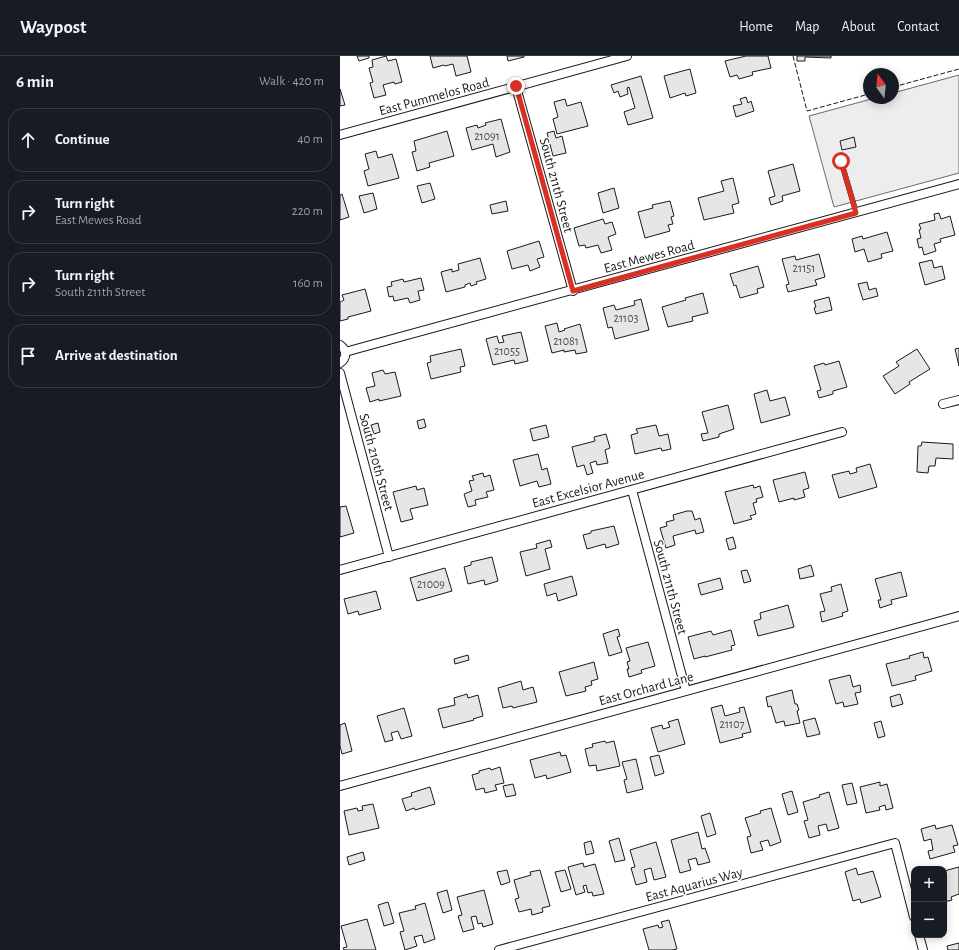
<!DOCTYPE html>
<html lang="en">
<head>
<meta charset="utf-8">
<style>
	:root { --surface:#171b24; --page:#20242c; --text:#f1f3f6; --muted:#9ea1a6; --line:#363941 }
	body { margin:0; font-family:"Alegreya Sans",sans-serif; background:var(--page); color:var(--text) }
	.controls { position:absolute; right:12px; bottom:12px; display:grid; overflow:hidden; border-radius:8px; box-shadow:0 2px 10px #0003 }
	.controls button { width:36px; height:36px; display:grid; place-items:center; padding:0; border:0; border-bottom:1px solid var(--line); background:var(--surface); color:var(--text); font:20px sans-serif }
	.compass { position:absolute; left:523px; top:12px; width:36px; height:36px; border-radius:50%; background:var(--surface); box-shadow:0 2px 10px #0003; rotate:345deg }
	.stop { position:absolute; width:12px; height:12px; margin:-9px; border:3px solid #d93025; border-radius:50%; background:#fff }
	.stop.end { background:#d93025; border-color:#fff; box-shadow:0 1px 4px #0008 }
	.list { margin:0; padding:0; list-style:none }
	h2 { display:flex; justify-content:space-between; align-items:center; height:52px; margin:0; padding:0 16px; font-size:17px }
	h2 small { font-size:13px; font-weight:400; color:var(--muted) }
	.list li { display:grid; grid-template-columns:26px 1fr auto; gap:12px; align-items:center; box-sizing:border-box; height:64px; margin:0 8px 8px; padding:0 8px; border:1px solid var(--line); border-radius:16px }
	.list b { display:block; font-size:15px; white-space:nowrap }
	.list p { margin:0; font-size:13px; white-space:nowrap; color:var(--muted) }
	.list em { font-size:13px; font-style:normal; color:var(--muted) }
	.icon { flex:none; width:22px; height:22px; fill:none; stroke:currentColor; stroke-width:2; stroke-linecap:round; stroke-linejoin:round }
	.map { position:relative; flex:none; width:619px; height:894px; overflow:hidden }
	header { display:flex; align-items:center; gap:24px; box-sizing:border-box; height:56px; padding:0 20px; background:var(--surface); border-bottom:1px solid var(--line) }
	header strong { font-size:19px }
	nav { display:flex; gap:22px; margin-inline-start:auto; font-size:14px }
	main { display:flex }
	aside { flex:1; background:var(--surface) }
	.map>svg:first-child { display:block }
</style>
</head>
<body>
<header>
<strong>Waypost</strong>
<nav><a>Home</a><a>Map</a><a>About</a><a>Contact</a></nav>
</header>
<main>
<aside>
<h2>6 min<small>Walk · 420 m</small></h2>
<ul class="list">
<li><svg class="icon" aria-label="ahead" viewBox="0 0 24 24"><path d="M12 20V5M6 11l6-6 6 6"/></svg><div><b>Continue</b></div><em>40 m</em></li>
<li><svg class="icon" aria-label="right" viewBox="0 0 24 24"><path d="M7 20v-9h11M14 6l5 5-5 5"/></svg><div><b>Turn right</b><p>East Mewes Road</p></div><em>220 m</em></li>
<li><svg class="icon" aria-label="right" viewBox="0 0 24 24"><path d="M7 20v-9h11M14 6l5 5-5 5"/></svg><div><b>Turn right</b><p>South 211th Street</p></div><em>160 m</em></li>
<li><svg class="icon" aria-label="arrive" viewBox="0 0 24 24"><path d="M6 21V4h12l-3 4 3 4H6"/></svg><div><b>Arrive at destination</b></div></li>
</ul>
</aside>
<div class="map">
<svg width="619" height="894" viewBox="0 0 619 894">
	<rect width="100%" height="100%" fill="#fff"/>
	<path fill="#ededed" stroke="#6a6a6a" d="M619 19V117L494 151 469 60 535 42H553V37Z"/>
	<path fill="#e6e6e6" stroke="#1a1a1a" d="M17 0H29V2L19 5Z
		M46 0 48 5 56 3 62 26 55 28 54 26 43 29 46 39 34 42 30 27 33 26 29 12 33 11 32 4Z
		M90 0H127L131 16 116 20 113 8 105 10 104 9 93 12Z
		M167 0H184V1L168 5Z
		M406 0H428L431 12 412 16 413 19 399 23 397 19 390 21 385 5Z
		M457 0H491V2L465 1V5H457Z
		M350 13 356 37 346 40 345 37 330 42 324 20Z
		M301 20 313 62 288 69 284 56 295 52 289 31 287 32 288 38 280 41 278 35 274 37 271 29Z
		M0 33 5 49 0 50Z
		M406 41 408 47 411 45 414 55 396 61 393 50 402 48 400 43Z
		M225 43 227 50 241 46 248 70 217 78 213 63 218 61 214 46Z
		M161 63 170 96 156 101 153 88 132 94 126 72 137 69 138 72 146 69 145 67Z
		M107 75 114 100 89 107 90 111 77 115 72 96 76 95 74 85Z
		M214 75 216 82 222 80 226 97 213 100 207 77Z
		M514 81 516 91 502 94 500 85Z
		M36 95 38 102 52 98 59 122 28 130 24 115 29 113 25 98Z
		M453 108 460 135 442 140 443 145 431 149 429 142 435 140 428 115Z
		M393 122 399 147 392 149 394 157 364 164 358 142 384 135 381 125Z
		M90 127 95 143 82 147 77 130Z
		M274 132 279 152 263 157 258 137Z
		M33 137 37 153 24 157 19 140Z
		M2 138 9 161 0 164V139Z
		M166 145 168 155 152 158 150 149Z
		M330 145 334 160 331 161 333 168 328 169 330 175 305 182 298 156 313 152 312 149Z
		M599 157 601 163 610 160 615 179 600 183 601 186 594 188 596 195 584 199 582 191 579 192 577 183 581 182 579 174 581 173 579 168 595 164 594 158Z
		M263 163 265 168 272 166 276 178 268 181 272 194 261 197 258 189 246 192 245 189 239 190 234 172Z
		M547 176 553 195 541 198 542 202 528 206 524 193 515 196 512 183 522 180 523 183Z
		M199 185 204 201 197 203 200 211 190 215 188 209 172 213 167 195Z
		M479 198 485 221 475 224 477 229 448 236 446 229 449 228 442 203 455 200 456 204Z
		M140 202 146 223 136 226 137 228 131 230 130 227 125 229V231L106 236 101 216 112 213V216L119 214 118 208Z
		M592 204 594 212 602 210 605 223 585 229 579 207Z
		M418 210 424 231 417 233 418 237 400 242 396 229 394 230 390 218Z
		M81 222 84 234 78 235 80 244 70 247 68 242 54 245 53 240 49 241 47 231 52 230 51 226 63 223 64 226Z
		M527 226 529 234 536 232 538 240 523 244 518 228Z
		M25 233 31 255 8 261V263L0 265V246L4 244 2 239Z
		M363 237 368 257 352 261 353 265 328 271 322 251 346 244 345 242Z
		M489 241 492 254 476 258 474 252 476 251 474 245Z
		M301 243 309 274 275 283 272 271 268 272 263 252 274 249 276 254 295 249 294 245Z
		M217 267 219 276 225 274 224 273 240 268 247 296 236 298 235 294 224 296V294L212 297 205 270Z
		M181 276 188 305 175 308 174 304 153 309 146 283 157 280 159 287 164 286 162 280Z
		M619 292V310L615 293Z
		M121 293 125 310 120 311 121 316 91 323 87 307 91 306 90 300Z
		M577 293 590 313 569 326 570 328 555 338 543 320 559 310 556 306Z
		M499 305 507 331 493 335V338L479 342 477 335 481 334 474 310 484 307 485 309Z
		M43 314 45 318 55 316 61 340 39 345V343L30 346 26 332 35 330 32 317Z
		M427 334 430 345 445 341 450 359 421 367 414 338Z
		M388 349 394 373 379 378V381L363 385 361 378 368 377 362 356Z
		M84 363 86 371 79 373 77 365Z
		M38 367 40 376 34 378 31 369Z
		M206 369 209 381 193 385 190 373Z
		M316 369 319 380 328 378 331 393 322 395 321 392 295 398 291 379 298 377 296 373Z
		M266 378 270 392 265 394 268 407 257 409 256 405 250 407 253 417 247 419 244 409 237 411 232 391 255 385 254 381Z
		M582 386 613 388V403L596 402 595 410H589L588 417 577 416 578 390H581Z
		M198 398 202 414 207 412 211 428 199 431 197 425 180 430 173 404Z
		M530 408 537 431 499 442 492 419 509 415 510 418 517 416 516 412Z
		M465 416 469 432 463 434 465 441 454 444V442L439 446 433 424Z
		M143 417 144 421 150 419 154 434 146 436 148 441 135 444 136 449 128 451 124 438 132 435 129 425 134 424 132 420Z
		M413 429 414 432 420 430 423 441 416 443 417 446 413 447 416 458 410 460 412 463 394 468 385 436Z
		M76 430 77 434 84 432 88 449 70 453 73 463 61 466 53 436Z
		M6 450 14 477 0 481V451Z
		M347 455H352L355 464 360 462 364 476 356 478 355 474 333 480 335 489 326 492 320 472 327 470 326 466 334 464 333 459Z
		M274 470 279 488 266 492 265 488 247 493 243 479 251 477V475Z
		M393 481 396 492 389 494 386 483Z
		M210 484 212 491 205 493 210 513 186 520 180 496 197 492 196 488Z
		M152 501 158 525 145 529 144 524 128 528 124 511 131 509V506Z
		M471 509 474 520 460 523 458 513Z
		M105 512 112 535 77 545 70 522Z
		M407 514 411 525 404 527 401 515Z
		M561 516 567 540 551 544 552 548 540 552 538 544H541L535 523Z
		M232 520 237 539 218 545 216 537 207 540 204 528Z
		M380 522 383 533 361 539 358 528Z
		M501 528 508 555 502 557 503 560 482 566 480 556 485 555 480 538 492 535 491 531Z
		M36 535 41 553 19 559 18 555 8 558 4 543Z
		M448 549 454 571 418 580 414 565 421 563 420 557Z
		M278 573 280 580 277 581 282 596 269 600 263 578Z
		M391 574 395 589 391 590 392 594 365 601V600L354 603 348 581 371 575 373 579Z
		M308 586 315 610 301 614 302 617 289 621 287 613H289L287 606 290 605 286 592Z
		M583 596 584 602 588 601 592 615 575 620 576 624 552 630 546 608 570 602 569 600Z
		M128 599 129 604 115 608 114 603Z
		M254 606 258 623 251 625 252 629 245 631 246 635 226 640 219 616Z
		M510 619 513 631 520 629 521 636 515 637 518 648 504 651 503 646 496 648 489 624Z
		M181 625 183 634 193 631 197 646 173 652 172 650 163 652 158 632Z
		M452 634 455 648H457L459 654 457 655 460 667 445 670 444 665 436 667 431 650 428 651 426 641Z
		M127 638 128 642 138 639 143 660 133 663 134 664 103 672 98 653 115 649 114 642Z
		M560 638 563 648 552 651 550 641Z
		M382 649 385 660 400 656 399 652 404 651 411 676 402 678 403 681 380 687 371 652Z
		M64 652 72 680 61 683 58 675 51 677 53 684 45 686 37 660Z
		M475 662 480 678 467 681 463 665Z
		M338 663 345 688 318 696 311 672 322 669 323 673 330 671 328 666Z
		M541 665 545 680 538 682 534 667Z
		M5 667 12 695 2 698 0 690V669Z
		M265 685 266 687 274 685 280 710 257 715 256 709 249 710 245 693 253 691 252 688Z
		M220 696 221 700 226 699 231 716 207 723 206 719 195 722 190 704Z
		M319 699 324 717 315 720 310 701Z
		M296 703 303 733 287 737 284 724 287 723 282 706Z
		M160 711 164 727 155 729 157 734 145 737 144 732 136 734 132 719 139 717V715L150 712 151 714Z
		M540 726V730L547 728 553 752 546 754 545 749 539 751 540 754 526 757 520 731Z
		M512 727 517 747 507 749 502 729Z
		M173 728 176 739 166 741 163 730Z
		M90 731 95 748 75 754 74 752 66 755 62 743 72 740 71 737Z
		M452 735 458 756 448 759 442 738Z
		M489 736 499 772 488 775 486 768 478 770 480 779 469 782 464 765 468 764 463 746 480 741 479 739Z
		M33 748 39 772 9 779 4 755 17 752 18 755 23 754 22 750Z
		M431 752 441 786 430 790 428 784 420 786 423 794 411 797 407 781 411 780 405 762 421 757 420 755Z
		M370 757 376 778 367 781 361 760Z
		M595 769 596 773 612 769 618 789 613 790 615 796 590 803 588 795 593 794 591 783 584 785 581 773Z
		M358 776 362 793 365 792 370 806 358 809 356 802 348 804 351 814 340 817 331 784Z
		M279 782 285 804 275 806 269 785Z
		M251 785 254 797 246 799 244 787Z
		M316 786 326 821 314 824 311 812 304 814 307 826 296 829 291 812 295 811 290 794Z
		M23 796 25 804 9 809 7 801Z
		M243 807 244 811 255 808 264 838 253 840 252 836 248 837 246 829 243 830 245 836 236 839 228 811Z
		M619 811V838L611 841 612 844 604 846V815Z
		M516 812 518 819 533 815 541 841 521 847 520 843 513 845 505 816Z
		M167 814 170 826 161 829 157 816Z
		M200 814 210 850 202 852 203 856 192 859 191 853 179 856 175 843 179 842 174 824 191 819 190 816Z
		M225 814 231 833 221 836 215 816Z
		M107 834 112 854 103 857 97 837Z
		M144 834 153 868 143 871 142 867 138 868 136 860 131 861 134 873 123 876 118 860 122 859 117 841Z
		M48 846 54 867 44 870 38 849Z
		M85 847 95 883 84 887 82 879 74 881 77 890 65 894 60 876 64 875 59 857 76 853 75 850Z
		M27 863 36 894H4L3 892 7 891 1 870Z
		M329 864 337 893 332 894H309L303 873 318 869 319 872 323 871 321 866Z
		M619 887V894H608L607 890Z"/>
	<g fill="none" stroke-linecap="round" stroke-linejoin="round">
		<g stroke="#1a1a1a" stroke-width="5.5">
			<path id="lane" d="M501 105 516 156"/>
		</g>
		<g stroke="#1a1a1a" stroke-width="10">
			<path id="street" d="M176 31 233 235
				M0 79 287 0
				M0 289C7 294 7 302 0 307
				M5 296 619 128
				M0 317 49 501
				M603 348 619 344
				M292 434 346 635
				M0 514 502 376
				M0 730 619 560
				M579 879 583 894
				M159 894 555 787 574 861"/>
		</g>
		<use href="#lane" stroke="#fff" stroke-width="4"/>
		<use href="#street" stroke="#fff" stroke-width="8"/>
		<path stroke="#1a1a1a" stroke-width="1" stroke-dasharray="5 2" stroke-linecap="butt" d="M453 0 467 55 529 38
			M553 31 619 13"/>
	</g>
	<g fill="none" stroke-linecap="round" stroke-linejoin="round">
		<path stroke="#d93025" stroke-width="5" d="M176 30 233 235 516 157 501 105"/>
	</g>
	<g text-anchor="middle" stroke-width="3" stroke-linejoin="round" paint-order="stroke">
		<g font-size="12" fill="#4d4d4d">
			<text x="147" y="84">21091</text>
			<text x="464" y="216">21151</text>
			<text x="286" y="266">21103</text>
			<text x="226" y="289">21081</text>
			<text x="167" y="299">21055</text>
			<text x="91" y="532">21009</text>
			<text x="392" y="672">21107</text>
		</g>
		<g font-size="14" fill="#1a1a1a" stroke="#fff">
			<text transform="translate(94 40) rotate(-15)" y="5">East Pummelos Road</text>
			<text transform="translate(217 129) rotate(75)" y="5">South 211th Street</text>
			<text transform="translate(309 200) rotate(-15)" y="5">East Mewes Road</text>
			<text transform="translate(37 406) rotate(75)" y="5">South 210th Street</text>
			<text transform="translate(248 432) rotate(-15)" y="5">East Excelsior Avenue</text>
			<text transform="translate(331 531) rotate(75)" y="5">South 211th Street</text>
			<text transform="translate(306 632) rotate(-15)" y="5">East Orchard Lane</text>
			<text transform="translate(354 828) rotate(-15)" y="5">East Aquarius Way</text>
		</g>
	</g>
</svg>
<div class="controls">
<button>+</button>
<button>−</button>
</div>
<svg class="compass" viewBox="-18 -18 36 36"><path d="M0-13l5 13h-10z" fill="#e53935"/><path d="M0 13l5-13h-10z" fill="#9ea1a6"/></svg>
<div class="stop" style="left:501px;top:105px"></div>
<div class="stop end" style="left:176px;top:30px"></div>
</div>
</main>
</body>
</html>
